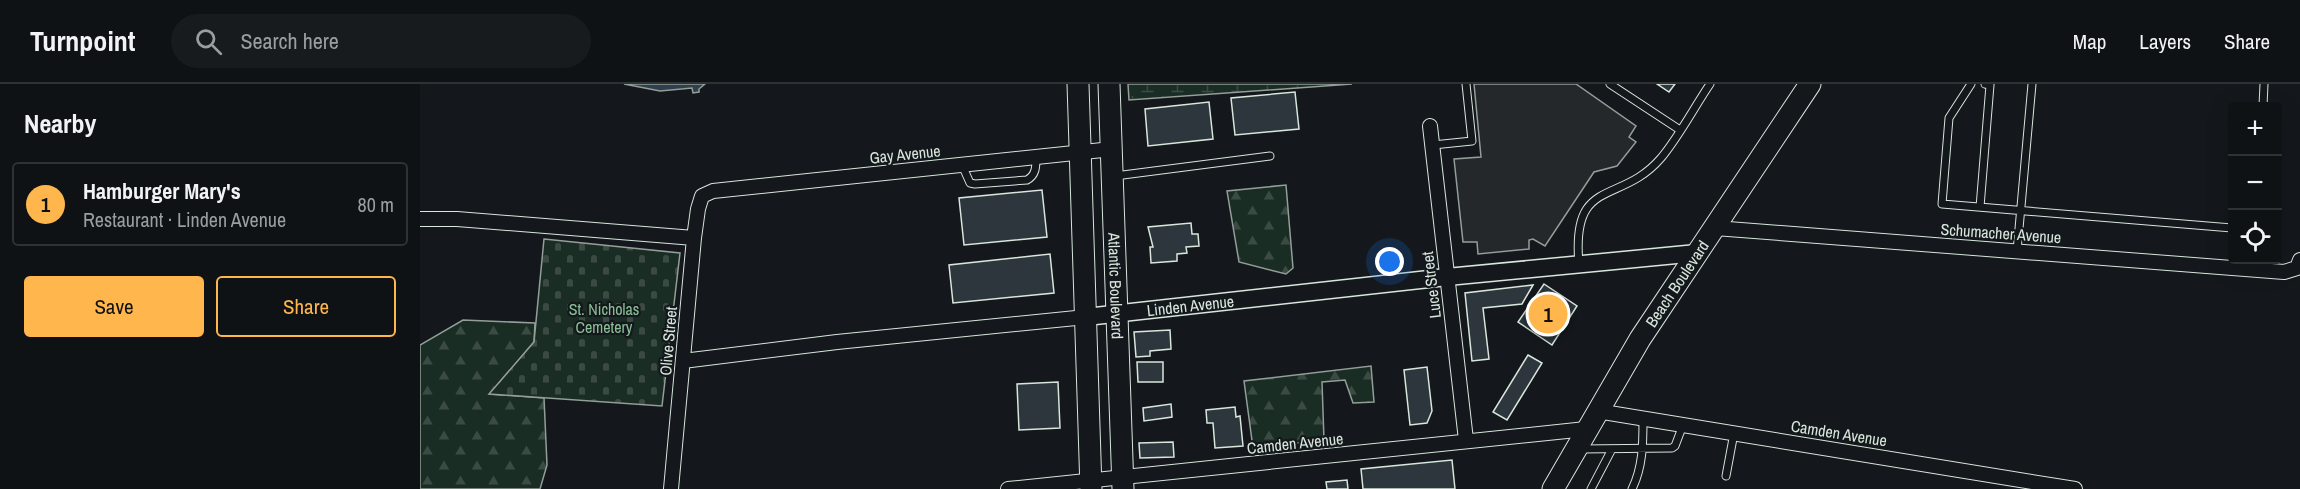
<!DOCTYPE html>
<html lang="en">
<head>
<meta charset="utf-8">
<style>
	:root { --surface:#0f1215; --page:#181b1e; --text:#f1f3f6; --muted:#9b9ea0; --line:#2f3234; --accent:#ffb74d }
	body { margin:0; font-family:"Archivo Narrow",sans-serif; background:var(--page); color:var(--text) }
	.controls { position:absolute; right:18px; top:18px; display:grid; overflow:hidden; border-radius:6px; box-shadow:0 6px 24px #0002 }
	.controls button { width:54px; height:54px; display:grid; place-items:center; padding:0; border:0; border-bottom:2px solid var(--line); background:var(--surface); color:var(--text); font:30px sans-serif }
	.you { position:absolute; left:970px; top:178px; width:21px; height:21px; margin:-15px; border:4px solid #fff; border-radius:50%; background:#1a73e8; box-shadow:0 0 0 9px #1a73e833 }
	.badge { display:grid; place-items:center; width:39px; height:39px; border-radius:50%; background:var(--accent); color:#111; font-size:20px; font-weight:700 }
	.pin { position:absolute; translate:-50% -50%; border:3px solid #fff; box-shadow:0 2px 6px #0006 }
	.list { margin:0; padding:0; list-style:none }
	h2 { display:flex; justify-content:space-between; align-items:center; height:78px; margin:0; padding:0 24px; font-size:26px }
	h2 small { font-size:20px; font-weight:400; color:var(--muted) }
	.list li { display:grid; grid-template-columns:39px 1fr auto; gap:18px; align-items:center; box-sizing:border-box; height:84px; margin:0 12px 12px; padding:0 12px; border:2px solid var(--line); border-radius:6px }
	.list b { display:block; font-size:22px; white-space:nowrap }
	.list p { margin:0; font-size:20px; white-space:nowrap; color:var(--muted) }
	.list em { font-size:20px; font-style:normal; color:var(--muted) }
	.actions { display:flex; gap:12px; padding:18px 24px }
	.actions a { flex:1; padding:14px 0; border:2px solid var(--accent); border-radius:6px; text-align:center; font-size:21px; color:var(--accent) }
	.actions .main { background:var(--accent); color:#111 }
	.icon { flex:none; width:33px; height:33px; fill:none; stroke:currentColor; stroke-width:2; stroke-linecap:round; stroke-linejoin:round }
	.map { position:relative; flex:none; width:1880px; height:405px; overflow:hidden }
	header { display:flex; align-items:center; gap:36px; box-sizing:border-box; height:84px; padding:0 30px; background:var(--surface); border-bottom:2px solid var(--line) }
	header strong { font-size:28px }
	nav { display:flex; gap:33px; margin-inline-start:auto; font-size:21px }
	.search { width:420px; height:54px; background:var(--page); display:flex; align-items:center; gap:15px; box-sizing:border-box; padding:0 21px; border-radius:33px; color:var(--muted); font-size:22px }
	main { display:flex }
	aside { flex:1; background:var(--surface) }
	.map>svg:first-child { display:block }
</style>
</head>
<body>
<header>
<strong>Turnpoint</strong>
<div class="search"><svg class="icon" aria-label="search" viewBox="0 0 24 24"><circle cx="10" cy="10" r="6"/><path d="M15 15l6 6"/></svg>Search here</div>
<nav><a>Map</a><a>Layers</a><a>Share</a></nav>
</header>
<main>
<aside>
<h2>Nearby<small></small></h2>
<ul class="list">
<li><span class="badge">1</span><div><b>Hamburger Mary's</b><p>Restaurant · Linden Avenue</p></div><em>80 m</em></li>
</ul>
<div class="actions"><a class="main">Save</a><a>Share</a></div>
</aside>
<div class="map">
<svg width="1880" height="405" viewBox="0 0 1880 405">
	<defs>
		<pattern id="forest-firs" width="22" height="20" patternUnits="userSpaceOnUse" patternTransform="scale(1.5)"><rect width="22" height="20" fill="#1a2d24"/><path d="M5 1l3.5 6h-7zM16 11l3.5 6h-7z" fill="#3b4b43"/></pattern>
		<pattern id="wetland-marsh" width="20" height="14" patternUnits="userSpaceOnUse" patternTransform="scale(1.5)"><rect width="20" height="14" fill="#1a2d24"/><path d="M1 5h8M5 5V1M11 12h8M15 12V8" fill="none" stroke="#3b4b43"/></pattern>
		<pattern id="cemetery-stones" width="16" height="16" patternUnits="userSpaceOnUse" patternTransform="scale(1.5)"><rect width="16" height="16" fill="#1a2d24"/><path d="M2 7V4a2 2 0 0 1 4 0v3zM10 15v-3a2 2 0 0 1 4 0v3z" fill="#3b4b43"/></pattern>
	</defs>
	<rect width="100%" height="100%" fill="#14181c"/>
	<path fill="url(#forest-firs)" stroke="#939e99" stroke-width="1.5" d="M866 101 873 184 866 190 819 178 807 107Z
		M43 236 115 239 114 258 70 310 124 314 127 381 120 405H0V261Z
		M951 282 954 318 933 319 925 296 902 298 904 356 833 364 824 297Z"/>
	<path fill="url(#wetland-marsh)" stroke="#939e99" stroke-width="1.5" d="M708 0H932L709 16Z"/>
	<path fill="url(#cemetery-stones)" stroke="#939e99" stroke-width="1.5" d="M124 155 260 169 242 322 69 310 114 258Z"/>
	<path fill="#24282b" stroke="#939e99" stroke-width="1.5" d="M1054 0H1156L1216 42 1209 53 1216 58 1197 82 1174 88 1125 162 1113 155 1109 156V165L1058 170 1057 158H1043L1034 75 1061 73Z"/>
	<path fill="#2f3f4d" stroke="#939e99" stroke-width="1.5" d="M204 0H285L279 5V8L273 9 272 4 240 7Z"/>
	<path fill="#2c363c" stroke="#d8e6dc" stroke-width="1.5" d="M1237 0H1255L1249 8Z
		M875 8 879 45 815 51 811 14Z
		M789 18 793 55 728 62 725 25Z
		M622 106 627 153 544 161 539 114Z
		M771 139 772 150H778L779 162 766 163 767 169 757 170V177L731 179 730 163H733L728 143Z
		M630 170 634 209 533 219 529 181Z
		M1124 200 1157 222 1132 261 1098 238Z
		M1113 201 1102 220 1063 224 1069 275 1052 277 1045 209Z
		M750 246 751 265 730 267V272L716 273 714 248Z
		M1108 271 1122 279 1087 336 1073 328Z
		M717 278H743V298H718Z
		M1007 283 1012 327 1007 339 990 341 984 286Z
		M638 298 640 344 599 346 597 300Z
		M751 320 752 333 724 337 723 324Z
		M815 323 816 333 820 332 823 362 795 364 793 339H787L786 326Z
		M753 358 754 373 720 374 719 359Z
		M1032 376 1035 405H943L941 385Z
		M927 396 928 405H907L906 398Z"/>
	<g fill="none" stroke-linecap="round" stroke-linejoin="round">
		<g stroke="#d8e6dc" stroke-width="9">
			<path id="service" d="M1190 0 1260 46
				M1551 0 1529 34 1522 120 1812 144
				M1843 22 1844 0
				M1013 61 1052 57 1046 0
				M542 81 550 99 555 100 607 96C616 91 616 83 616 73
				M695 92 850 72
				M1560 123 1570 1 1565 0
				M1597 167 1612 0
				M1159 180C1151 91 1200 122 1241 74 1258 54 1275 22 1290 0
				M1161 365 1252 364 1255 362 1263 341
				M1306 392 1314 349
				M1171 405 1192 365
				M1212 405C1223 383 1223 359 1223 335"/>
		</g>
		<g stroke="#d8e6dc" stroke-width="16">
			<path id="minor" d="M1010 42 1046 356
				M0 135H37L274 154
				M1295 144 1864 188 1877 184 1880 176
				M263 277 417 258 666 233
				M1177 327 1655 405
				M251 405 274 154 278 125 282 112 293 107 692 65
				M588 405 1166 345"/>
		</g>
		<g stroke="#d8e6dc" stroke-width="19">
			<g id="tertiary">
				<path id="s1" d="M666 233 1027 193 1277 169"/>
			</g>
		</g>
		<g stroke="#d8e6dc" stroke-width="23">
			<g id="primary">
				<path d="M658 0 671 405"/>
				<path id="s2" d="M689 0 703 405"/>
			</g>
		</g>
		<g stroke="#d8e6dc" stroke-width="23">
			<g id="trunk">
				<path id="s3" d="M1133 405 1220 255 1390 0"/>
			</g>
		</g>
		<use href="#service" stroke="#14181c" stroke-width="7"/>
		<use href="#minor" stroke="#14181c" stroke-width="14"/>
		<use href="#tertiary" stroke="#14181c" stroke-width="16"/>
		<use href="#primary" stroke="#14181c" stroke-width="21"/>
		<use href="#trunk" stroke="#14181c" stroke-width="21"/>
	</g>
	<g text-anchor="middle" stroke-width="4.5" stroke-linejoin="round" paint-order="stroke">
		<g font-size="16" fill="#d8e6dc" stroke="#14181c">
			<text transform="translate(485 70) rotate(-6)" y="6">Gay Avenue</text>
			<text transform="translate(1581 149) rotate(4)" y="6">Schumacher Avenue</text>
			<text dy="6" stroke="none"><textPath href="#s3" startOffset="240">Beach Boulevard</textPath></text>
			<text transform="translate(1011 201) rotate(-97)" y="6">Luce Street</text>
			<text dy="6" stroke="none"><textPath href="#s2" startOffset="202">Atlantic Boulevard</textPath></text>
			<text dy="6" stroke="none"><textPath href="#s1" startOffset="105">Linden Avenue</textPath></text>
			<text transform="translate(248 257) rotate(-85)" y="6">Olive Street</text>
			<text transform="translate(1419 349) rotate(9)" y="6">Camden Avenue</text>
			<text transform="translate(875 359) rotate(-6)" y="6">Camden Avenue</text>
		</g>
		<g font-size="16" fill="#8ac095" stroke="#14181c">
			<text x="184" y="231">St. Nicholas<tspan x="184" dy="18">Cemetery</tspan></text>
		</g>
	</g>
</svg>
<div class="controls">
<button>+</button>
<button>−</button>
<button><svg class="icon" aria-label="locate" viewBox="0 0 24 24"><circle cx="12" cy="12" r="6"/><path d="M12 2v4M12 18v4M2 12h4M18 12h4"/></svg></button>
</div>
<div class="you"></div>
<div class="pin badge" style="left:1128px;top:230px">1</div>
</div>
</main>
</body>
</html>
